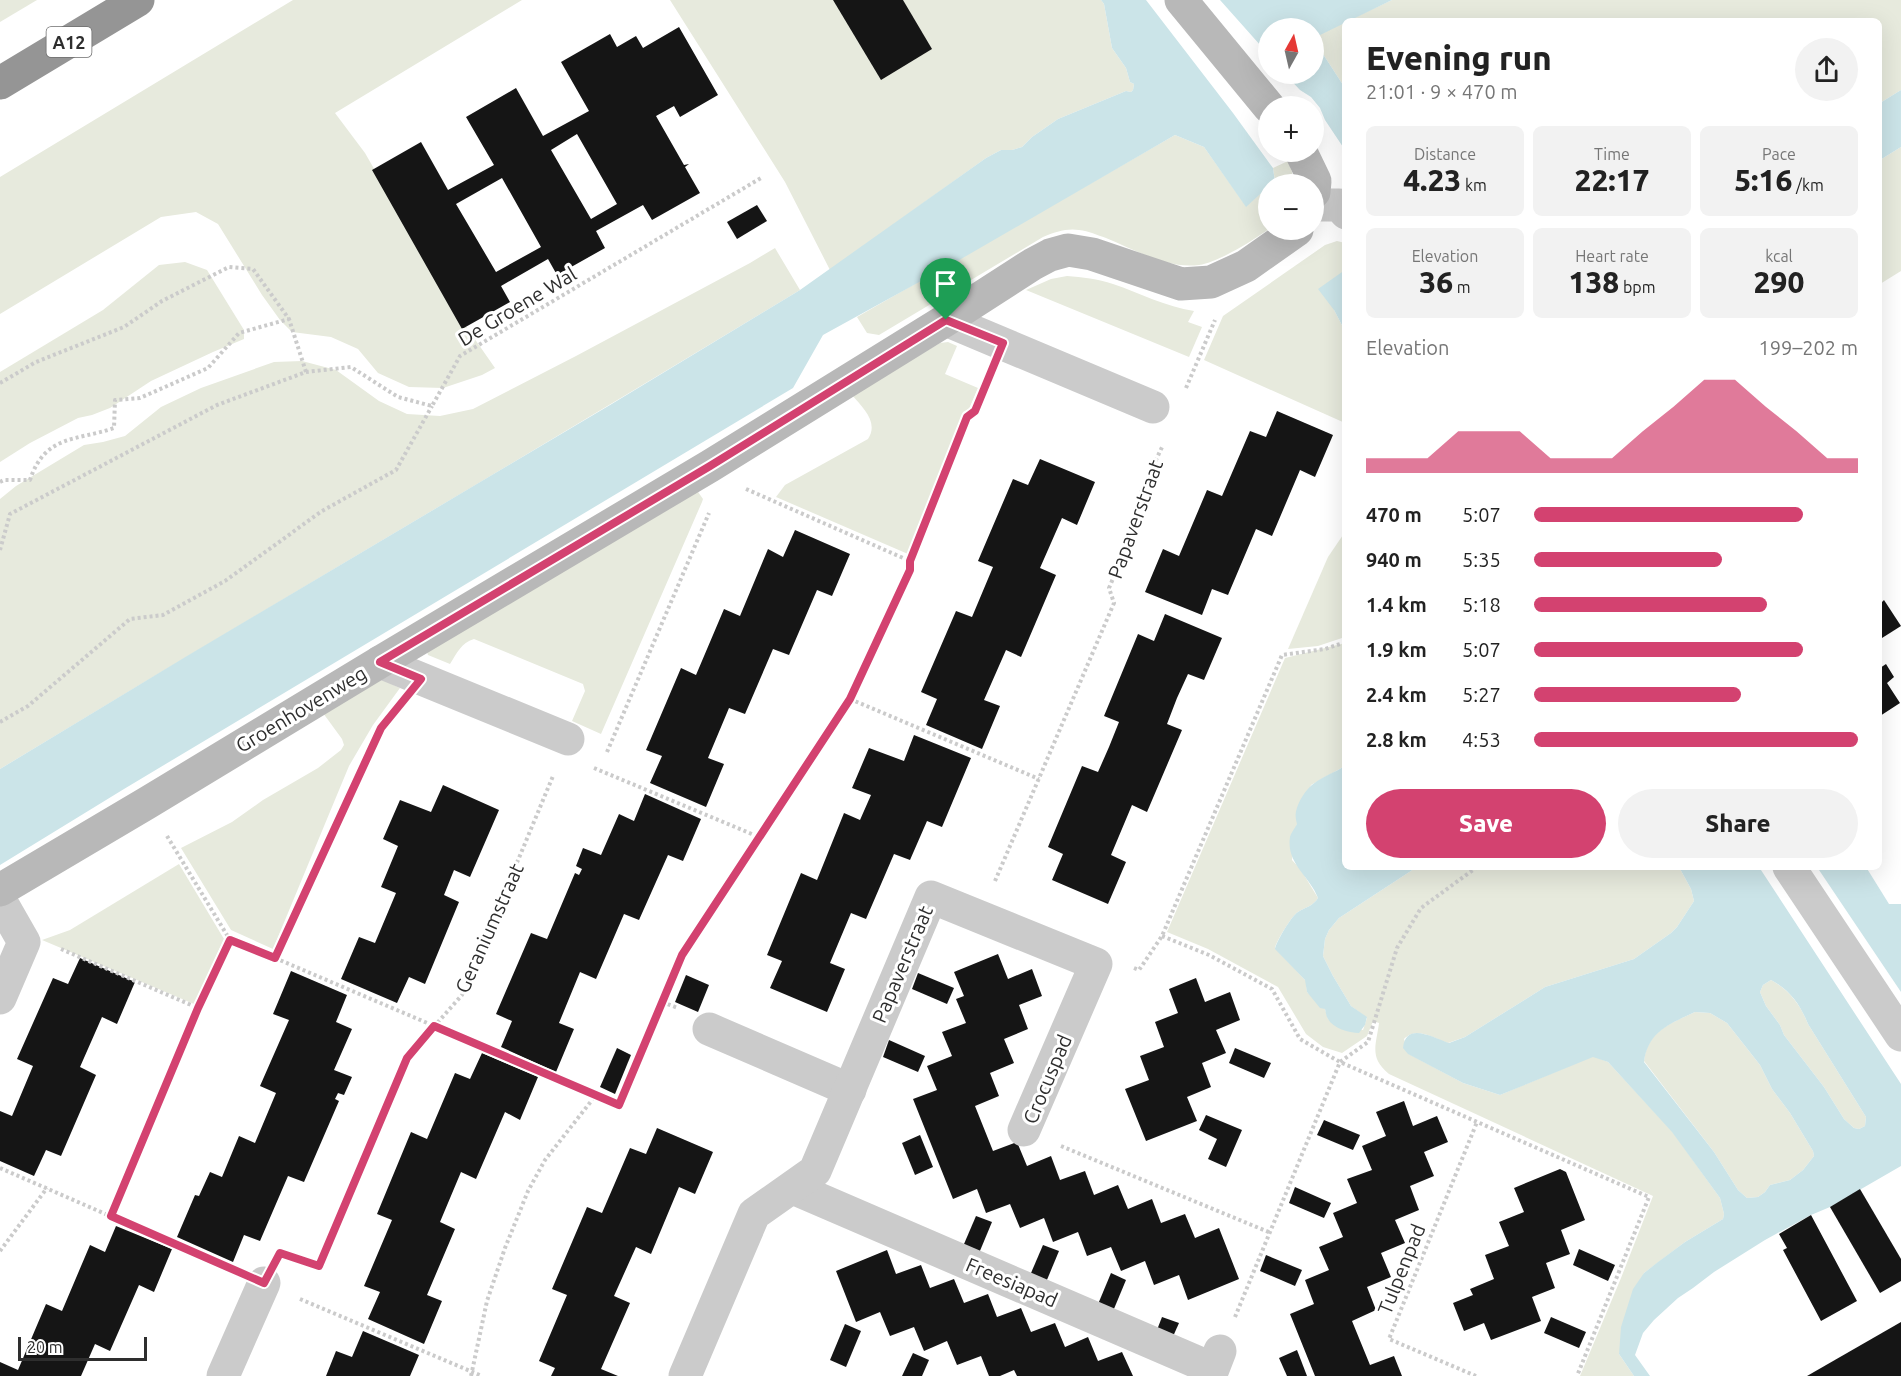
<!DOCTYPE html>
<html lang="en">
<head>
<meta charset="utf-8">
<style>
	:root { --surface:#fff; --page:#f2f2f2; --text:#222; --muted:#767676; --accent:#d34270 }
	body { margin:0; font-family:Ubuntu,sans-serif; background:var(--page); color:var(--text); height:100vh; display:flex; flex-direction:column; font-size:22px; white-space:nowrap }
	* { box-sizing:border-box; margin:0 }
	p { font-size:20px; color:var(--muted) }
	.icon { flex:none; width:33px; height:33px; fill:none; stroke:currentColor; stroke-width:2; stroke-linecap:round; stroke-linejoin:round }
	.map { position:relative; flex:1; overflow:hidden }
	.side { position:absolute; left:1342px; top:18px; width:540px; height:852px; display:flex; flex-direction:column; background:var(--surface); border-radius:9px; box-shadow:0 6px 24px #0002 }
	.side>* { flex:none }
	.needle { width:39px; rotate:8deg }
	.controls { position:absolute; left:1258px; top:18px; display:grid; gap:12px }
	.controls a { display:grid; place-items:center; width:66px; height:66px; border-radius:50%; background:var(--surface); box-shadow:0 6px 24px #0002; font-size:30px }
	.scale { position:absolute; left:18px; bottom:15px; width:129px; box-sizing:border-box; padding-left:6px; border:3px solid #2e2e2e; border-top:0; font-size:16px; line-height:21px; white-space:nowrap; color:#2e2e2e; -webkit-text-stroke:4px #fff; paint-order:stroke }
	.pin { position:absolute; display:grid; place-items:center; width:51px; height:51px; color:#fff; margin:-62px -26px; border-radius:50% 50% 50% 0; rotate:-45deg; box-shadow:0 0 6px #0007 }
	.pin .icon { rotate:45deg }
	.round { display:grid; place-items:center; flex:none; width:63px; height:63px; border-radius:32px; background:var(--page) }
	.summary { display:flex; align-items:center; justify-content:space-between; height:102px; padding:0 24px }
	h1 { font-size:33px; font-weight:800; line-height:45px }
	.stats { display:grid; grid-template-columns:repeat(3,1fr); gap:9px; height:102px; padding:6px 24px }
	.stats div { display:grid; align-content:center; border-radius:9px; background:var(--page); text-align:center }
	.stats b { font-size:30px; font-weight:800 }
	.stats small { font-size:16px; font-weight:400 }
	.stats p { font-size:16px }
	.chart { height:168px; padding:12px 24px }
	.chart p { display:flex; justify-content:space-between }
	.chart svg { width:100%; height:108px; margin-top:6px; fill:var(--accent); opacity:.7 }
	.cta { display:flex; gap:12px; margin-top:auto; padding:12px 24px }
	.cta a { flex:1; height:69px; border-radius:36px; background:var(--accent); color:#fff; font-size:24px; font-weight:800; line-height:69px; text-align:center }
	.cta a+a { background:var(--page); color:var(--text) }
	ul { padding:0 24px; list-style:none; font-size:20px }
	li { display:grid; grid-template-columns:96px 72px 1fr; align-items:center; height:45px }
	li i { height:15px; border-radius:8px; background:var(--accent) }
	.map>svg:first-child { display:block }
</style>
</head>
<body>
<div class="map">
<svg width="1901" height="1376" viewBox="0 0 1901 1376">
	<rect width="100%" height="100%" fill="#fff"/>
	<g fill="#e7eadd">
		<path d="M0,0h37l-37,22z"/>
		<path d="M293,0h229l-187,113 30,40 93,162 37,53 -13,7 -39,13 -34,-1 -31,-14 -20,-24 -27,-12 -39,-5 -12,-12 -18,-25 -44,-71 -22,-12 -35,5 -161,97v-137z"/>
		<path d="M670,0h431l3,4 8,44 14,20 4,14 4,2 -1,6 -2,2 -5,-1 -68,28 -26,18 -10,10 -10,3h-11l-15,8 -156,112 -45,-88z"/>
		<path d="M1392,0h509v90l-21,13v-82h-533z"/>
		<path d="M1345,22v66l-24,-37 -5,-15z"/>
		<path d="M1175,135l29,12 42,59 23,-20v43c-17,12 -50,33 -70,36 -32,4 -64,-15 -93,-27 -9,-3 -17,-7 -27,-8 -12,-2 -24,2 -36,7l-164,98 -12,-2 -10,-16z"/>
		<path d="M1901,147v124l-21,13v-124z"/>
		<path d="M1288,161l4,11 1,12h-22l4,-3 -2,-13z"/>
		<path d="M1337,241l8,2v28l-11,39 11,21v92l-141,-63 19,-44 102,-71z"/>
		<path d="M775,248l25,42c-265,161 -534,318 -800,479v-270l16,-13 68,-41 19,-3 22,-6 36,-29 40,-19 73,-26 28,-1 34,9 43,31 28,13 33,2 33,-7 103,-53 174,-93z"/>
		<path d="M185,262l22,8 37,60v9l-31,13 -62,29 -41,27 -18,7 -14,3 -48,25 -30,19v-90l103,-62 56,-45z"/>
		<path d="M1067,276c15,1 31,3 46,8 27,9 53,23 81,27l-6,11 14,5 -13,30 -163,-67 25,-11z"/>
		<path d="M948,342l9,4 -12,28 33,14 -9,21 -6,3 -55,142 -132,-57 9,-12 83,-46c11,-17 -5,-31 -16,-44l88,-52z"/>
		<path d="M696,489l7,10 -1,3 -101,232 -29,-13 13,-30 -2,-7 -109,-45c-13,4 -17,14 -24,25l-22,-9 -1,-3z"/>
		<path d="M1345,532v105l-27,9 -30,3 40,-92z"/>
		<path d="M1345,643v123l-34,19 -15,42 -4,33 9,10 17,28c-5,8 -12,9 -20,14 -6,3 -22,30 -23,36l31,33 1,11 18,17 3,10 35,11 4,-12 -16,-12 -18,-30 -10,-20 2,-17 4,-9 10,-12 78,-51h262l12,22 3,12 -17,26 -6,6 -37,26 -89,28 -80,50 -17,6c-14,-5 -32,-17 -44,-4l5,15 54,29 37,12 93,-39 15,6 64,69 48,67 4,16 -1,5 -38,23 -41,31 -25,81 15,22h-54l41,-98 32,-82 -264,-122c-20,-17 -13,-28 -10,-51l-6,-2 -6,15 -25,17 -19,-6 -17,-13 -28,-47 -70,-38 -41,-17 118,-274z"/>
		<path d="M383,680l17,8 -27,37 -24,41 -76,183 -42,-19 -50,-82 51,-26 31,-22 55,-32 23,-18 3,-5 -2,-6 -19,-26 54,-32z"/>
		<path d="M179,864l45,75 -30,65 -152,-64 28,-10z"/>
		<path d="M1771,980c18,10 29,24 37,44l58,93 -1,9 -6,3 -5,-1 -10,-9 -20,-32 -40,-52 -4,-10 -14,-19 -6,-14 3,-7z"/>
		<path d="M1695,1012l15,1 17,10 33,42 12,24 18,24 23,38 1,5 -11,14 -13,10 -20,5 -5,7 -7,5 -11,1 -9,-8 -24,-38 -70,-91c4,-31 26,-37 51,-49z"/>
	</g>
	<g fill="#cbe4e8" fill-rule="evenodd">
		<path d="M1101,0h45l87,113 40,55 2,14 -6,2v2l-23,21 -42,-60 -29,-12 -214,124 -138,76 -30,53 -669,401 -124,76v-96l187,-113 423,-251 190,-115 186,-132 15,-8h11l10,-3 10,-10 26,-18 68,-28 5,1 2,-2 1,-6 -4,-2 -4,-14 -14,-20 -8,-44z"/>
		<path d="M1220,0h172l-76,37 5,14 24,37v62l-20,-30 -5,-12 -9,-11 -11,-7 -15,-16h29v-46h-45v27z"/>
		<path d="M1901,90v57l-21,13v-57z"/>
		<path d="M1345,270v61l-11,-21 -16,-21z"/>
		<path d="M1345,766l1,82 -3,15 3,4 11,2 4,-2h56l-78,51 -10,12 -4,9 -2,17 10,20 18,30 16,11 -2,8 -6,8c-10,0 -26,-5 -31,-14 -2,-3 -2,-6 -3,-10l-5,-1 -13,-16 -2,-12 -30,-31c1,-7 17,-34 23,-37 8,-5 15,-6 20,-14 -8,-22 -32,-34 -28,-61 1,-4 5,-9 7,-13 -2,-8 -2,-11 1,-19 11,-25 25,-26 47,-39z"/>
		<path d="M1679,867h80l142,217v82l-71,41 -19,8 -46,25 -51,32 -21,16 -15,10 -24,22 -11,13 -8,22 15,21h-16l-15,-22 2,-27 12,-38 11,-16 14,-11 27,-20 38,-23 1,-5 -4,-16 -48,-66 -64,-70 -15,-5 -93,38 -37,-12 -55,-29 -5,-6c3,-27 30,-10 46,-5l16,-6 80,-50 89,-28 37,-26 6,-6 17,-26 -3,-12zM1771,980c19,10 29,24 37,44l58,93 -1,9 -6,3 -5,-1 -10,-9 -20,-32 -40,-52 -4,-10 -14,-19 -6,-14 3,-7zM1695,1012l15,1 17,10 33,42 12,24 18,24 23,38 1,5 -11,14 -13,10 -20,5 -5,7 -7,5 -11,1 -9,-8 -24,-38 -70,-90c4,-31 26,-38 51,-50z"/>
		<path d="M1817,867h49l23,37h12v88z"/>
	</g>
	<g fill="#151515" fill-rule="evenodd">
		<path d="M833,0h70l29,49 -51,31z"/>
		<path d="M679,27l39,68 -38,22 -6,-11 -18,10 28,49 5,-1 -4,3 15,26 -48,27 -9,-15 -47,26 9,17 -48,27 -9,-16 -47,27 9,16 -48,27 -90,-159 49,-28 27,48 46,-25 -28,-48 50,-29 27,48 46,-25 -28,-49 49,-28 7,13 19,-11 7,12zM577,134l40,70 -26,15 -40,-69zM502,178l39,69 -45,25 -40,-68z"/>
		<path d="M757,205l10,16 -30,18 -10,-17z"/>
		<path d="M1277,411l56,24 -18,42 -15,-7 -28,66 -16,-7 -28,66 -16,-6 -10,26 -57,-23 18,-43 16,7 28,-66 15,6 28,-65 16,6z"/>
		<path d="M1040,459l55,23 -18,43 -15,-7 -22,50 16,7 -35,82 -15,-7 -22,50 16,6 -18,43 -56,-24 11,-26 -16,-7 35,-81 16,6 21,-50 -15,-6 35,-82 15,6z"/>
		<path d="M795,530l55,24 -18,42 -15,-6 -28,65 -16,-6 -28,65 -16,-6 -21,50 16,6 -18,43 -56,-24 12,-27 -16,-6 35,-82 15,7 28,-66 16,7 28,-67 15,8z"/>
		<path d="M1884,600l17,26 -19,12 -2,-4v-30z"/>
		<path d="M1165,614l57,24 -18,42 -16,-6 -11,24 -10,26 15,6 -35,82 -15,-7 -21,50 15,7 -18,42 -56,-24 11,-26 -15,-7 34,-81 16,6 11,-25 10,-25 -15,-6 34,-82 16,7z"/>
		<path d="M1886,664l8,13 -7,6 13,20 -20,13v-48z"/>
		<path d="M914,735l57,23 -29,69 -15,-6 -17,39 -16,-6 -28,65 -15,-6 -21,50 15,6 -18,43 -57,-24 12,-27 -15,-6 34,-82 16,7 27,-67 16,7 11,-25 -19,-7 17,-40 35,13z"/>
		<path d="M443,785l56,25 -29,67 -16,-7 -10,25 15,7 -34,82 -16,-7 -12,26 -56,-24 18,-42 16,6 21,-50 -15,-6 17,-41 -15,-7 17,-39 31,12z"/>
		<path d="M645,794l56,25 -18,42 -15,-6 -29,65 -15,-6 -28,65 -16,-7 -21,51 15,6 -18,43 -55,-25 11,-26 -16,-7 35,-81 16,6 28,-66 4,2 3,-6 -6,-3 7,-18 18,7 18,-41 15,7z"/>
		<path d="M998,954l10,25 24,-10 10,27 -23,9 9,24 -24,10 10,24 -24,10 9,23 -24,10 18,45 24,-9 10,24 24,-10 9,24 25,-9 9,24 24,-10 10,24 24,-10 9,24 24,-9 10,24 24,-10 20,51 -51,21 -9,-25 -25,10 -9,-24 -24,10 -10,-24 -24,9 -9,-24 -25,10 -9,-24 -24,10 -10,-24 -24,9 -9,-24 -24,10 -40,-100 24,-9 -10,-24 25,-10 -10,-24 24,-9 -10,-24 8,-3 -10,-24z"/>
		<path d="M80,958l55,24 -18,42 -15,-7 -22,50 16,8 -35,81 -15,-6 -12,26 -34,-15v-50l12,5 21,-50 -16,-7 36,-81 15,6z"/>
		<path d="M291,971l56,24 -11,27 16,7 -18,41 18,7 -8,18 -6,-2 -3,6 4,2 -35,81 -16,-6 -28,65 -16,-6 -11,27 -56,-25 18,-42 4,1 11,-24 12,5 17,-41 16,7 21,-50 -16,-7 29,-66 -16,-6z"/>
		<path d="M918,973l36,15 -7,16 -35,-15z"/>
		<path d="M686,975l23,10 -11,27 -23,-10z"/>
		<path d="M1196,978l9,24 25,-10 10,28 -24,10 10,23 -24,10 9,24 -24,10 10,24 -51,20 -21,-52 24,-9 -9,-24 24,-9 -9,-25 23,-9 -9,-24z"/>
		<path d="M889,1040l36,16 -7,16 -35,-15z"/>
		<path d="M617,1048l14,7 -16,39 -15,-7z"/>
		<path d="M1235,1048l36,15 -7,15 -35,-15z"/>
		<path d="M482,1053l56,24 -18,43 -15,-8 -29,67 -15,-7 -21,50 15,7 -28,66 15,6 -18,43 -56,-25 12,-27 -16,-6 28,-66 -15,-6 34,-82 16,7 28,-66 15,6z"/>
		<path d="M1404,1101l9,25 24,-10 11,26 -24,10 10,24 -24,10 9,24 -24,10 10,23 -24,10 10,24 -24,10 9,23 -24,11 18,44 24,-9 8,20h-87l-25,-62 24,-10 -9,-24 24,-10 -10,-23 24,-10 -10,-24 24,-10 -10,-24 25,-9 -10,-24 24,-10 -10,-24z"/>
		<path d="M1206,1115l36,15 -16,37 -18,-8 9,-20 -18,-9z"/>
		<path d="M1324,1120l36,15 -7,15 -36,-15z"/>
		<path d="M657,1128l56,24 -18,42 -16,-7 -28,67 -15,-7 -22,49 16,7 -29,66 17,7h-67l4,-8 -16,-7 28,-66 -15,-6 35,-82 15,6 28,-65 16,6z"/>
		<path d="M920,1135l13,32 -18,8 -13,-32z"/>
		<path d="M1560,1169l6,3 19,48 -24,10 9,24 -24,9 9,25 -23,9 9,24 -50,19 -7,-17 -20,8 -11,-28 20,-8 -3,-6 24,-10 -9,-24 24,-9 -10,-24 25,-10 -10,-24z"/>
		<path d="M1295,1187l36,16 -7,15 -35,-15z"/>
		<path d="M1860,1189l41,70v22l-21,12 -50,-86z"/>
		<path d="M1811,1215l46,86 -36,20 -38,-71 4,-2 -8,-14z"/>
		<path d="M976,1216l16,6 -15,36 -16,-7z"/>
		<path d="M116,1226l56,23 -18,43 -15,-7 -29,66 -15,-7 -14,32h-81v-14l18,8 28,-66 16,7 28,-66 15,7z"/>
		<path d="M1043,1245l16,6 -15,36 -16,-7z"/>
		<path d="M1579,1249l36,16 -7,16 -35,-16z"/>
		<path d="M887,1250l9,24 25,-9 9,23 24,-9 10,24 24,-9 9,23 24,-9 10,24 24,-9 10,24 23,-10 10,24 24,-9 11,24h-116l-3,-6 -14,6h-11l-8,-20 -24,9 -10,-24 -23,10 -10,-24 -24,9 -10,-24 -24,10 -20,-51z"/>
		<path d="M1266,1255l36,15 -7,16 -35,-15z"/>
		<path d="M1111,1273l15,7 -15,36 -15,-7z"/>
		<path d="M1162,1317l17,6 -8,18 -16,-6z"/>
		<path d="M1551,1317l35,15 -7,16 -35,-15z"/>
		<path d="M1901,1322v54h-94z"/>
		<path d="M845,1324l16,7 -15,36 -16,-7z"/>
		<path d="M363,1331l56,24 -9,21h-84l10,-25 16,6z"/>
		<path d="M1297,1350l10,26h-20l-8,-18z"/>
		<path d="M913,1353l16,7 -7,16h-20z"/>
	</g>
	<g fill="none" stroke-linecap="round" stroke-linejoin="round">
		<g stroke="#cbcbcb" stroke-width="4" stroke-dasharray="3 3" stroke-linecap="butt">
			<path d="M0,383l36,-21 88,-35 38,-26 67,-34 24,2 36,50 17,53"/>
			<path d="M1186,388l29,-68"/>
			<path d="M0,482l4,-2h26c15,-46 47,-39 84,-52l1,-28 25,-2 68,-30 31,-35 50,-14"/>
			<path d="M746,489l164,72"/>
			<path d="M0,550l10,-36 207,-109 89,-33 45,-5 47,30 34,9 28,-50 301,-178"/>
			<path d="M850,699l189,80"/>
			<path d="M0,722l28,-16 102,-87 33,-4 62,-34 97,-70 74,-41 36,-64"/>
			<path d="M607,752l102,-239"/>
			<path d="M594,768l165,69"/>
			<path d="M167,836l63,104"/>
			<path d="M995,881l119,-278 -5,-15 35,-83 -3,-13 22,-47"/>
			<path d="M1162,936l47,19 63,34 28,50 40,23 309,135 -72,179"/>
			<path d="M61,949l137,59 32,-68 45,18 106,-230 14,-17"/>
			<path d="M275,958l321,137"/>
			<path d="M1134,968l5,2 23,-34 120,-281 43,-6 21,-7"/>
			<path d="M662,1002l16,6"/>
			<path d="M1061,1146l210,87"/>
			<path d="M0,1168l227,99"/>
			<path d="M110,1216l88,-208"/>
			<path d="M0,1251l47,-63"/>
			<path d="M293,1258l26,8 88,-209 55,-62 91,-219"/>
			<path d="M300,1299l182,77"/>
			<path d="M1235,1317l105,-255 28,-20 29,-94 24,-40 56,-41"/>
			<path d="M471,1376l16,-75 18,-53 23,-57 17,-31 51,-65 23,10 63,-150 168,-256 60,-129v-9l57,-144 8,-6 13,-31"/>
			<path d="M1476,1376l-87,-37 88,-217"/>
		</g>
		<g stroke="#cbcbcb" stroke-width="33">
			<path d="M1314,205h25l7,8"/>
			<path d="M946,320l207,87"/>
			<path d="M380,662l188,77"/>
			<path d="M1789,867l112,168"/>
			<path d="M0,900l24,42 -24,56"/>
			<path d="M709,1029l141,61"/>
			<path d="M793,1188l420,181 7,-18"/>
			<path d="M223,1376l41,-93"/>
			<path d="M685,1376l69,-162 61,-43 116,-274 165,67 -72,166"/>
		</g>
		<g stroke="#b8b8b8" stroke-width="33">
			<path d="M1181,0l88,107"/>
			<path d="M1301,152l14,29 -1,11"/>
			<path d="M0,890l147,-87 233,-141 330,-196 236,-146 87,-56 17,-9 18,-5 24,4 89,30 30,-2 35,-16 51,-36"/>
		</g>
		<path stroke="#959595" stroke-width="33" d="M0,83l138,-83"/>
	</g>
	<g fill="none" stroke-linecap="round" stroke-linejoin="round">
		<g stroke="#fff" stroke-width="12">
			<path id="route" d="M946,320l57,23 -28,68 -8,6 -57,144v9l-60,129 -168,256 -63,150 -185,-79 -27,32 -88,208 -39,-13 -16,30 -153,-67 87,-208 32,-68 45,18 106,-230 40,-49 -41,-17 330,-196z"/>
		</g>
		<use href="#route" stroke="#d34270" stroke-width="8"/>
	</g>
	<g text-anchor="middle" dominant-baseline="central" stroke-width="6" stroke-linejoin="round" paint-order="stroke">
		<rect fill="#fff" stroke="#6d6d6d" stroke-width="1.5" x="46.5" y="27" width="45" height="30" rx="4.5"/>
		<g font-size="18" font-weight="bold" fill="#2e2e2e">
			<text x="69" y="42">A12</text>
		</g>
		<g font-size="20" fill="#2e2e2e" stroke="#fff">
			<text transform="translate(517 306) rotate(-31)">De Groene Wal</text>
			<text transform="translate(1135 519) rotate(-70)">Papaverstraat</text>
			<text transform="translate(301 709) rotate(-31)">Groenhovenweg</text>
			<text transform="translate(489 928) rotate(-66)">Geraniumstraat</text>
			<text transform="translate(902 964) rotate(-67)">Papaverstraat</text>
			<text transform="translate(1047 1079) rotate(-67)">Crocuspad</text>
			<text transform="translate(1401 1269) rotate(-68)">Tulpenpad</text>
			<text transform="translate(1012 1282) rotate(23)">Freesiapad</text>
		</g>
	</g>
</svg>
<div class="controls">
<a><svg class="needle" viewBox="-14 -14 28 28"><path d="M0-13l5 13h-10z" fill="#e53935"/><path d="M0 13l5-13h-10z" fill="#767676"/></svg></a>
<a>+</a>
<a>−</a>
</div>
<div class="scale">20 m</div>
<div class="pin" style="left:946px;top:320px;background:#1e9e55"><svg class="icon" aria-label="arrive" viewBox="0 0 24 24"><path d="M6 21V4h12l-3 4 3 4H6"/></svg></div>
<section class="side">
<div class="summary"><div><h1>Evening run</h1><p>21:01 · 9 × 470 m</p></div><a class="round"><svg class="icon" aria-label="share" viewBox="0 0 24 24"><path d="M12 15V3M7 8l5-5 5 5M5 13v7h14v-7"/></svg></a></div>
<div class="stats">
<div><p>Distance</p><b>4.23<small> km</small></b></div>
<div><p>Time</p><b>22:17</b></div>
<div><p>Pace</p><b>5:16<small> /km</small></b></div>
</div>
<div class="stats">
<div><p>Elevation</p><b>36<small> m</small></b></div>
<div><p>Heart rate</p><b>138<small> bpm</small></b></div>
<div><p>kcal</p><b>290</b></div>
</div>
<div class="chart"><p><span>Elevation</span>199–202 m</p>
<svg viewBox="0 0 160 44" preserveAspectRatio="none"><path d="M0 44V38L10 38L20 38L30 27L40 27L50 27L60 38L70 38L80 38L90 27L100 17L110 6L120 6L130 17L140 27L150 38L160 38V44z"/></svg>
</div>
<ul>
<li><b>470 m</b>5:07<i style="width:83%"></i></li>
<li><b>940 m</b>5:35<i style="width:58%"></i></li>
<li><b>1.4 km</b>5:18<i style="width:72%"></i></li>
<li><b>1.9 km</b>5:07<i style="width:83%"></i></li>
<li><b>2.4 km</b>5:27<i style="width:64%"></i></li>
<li><b>2.8 km</b>4:53<i style="width:100%"></i></li>
</ul>
<div class="cta"><a>Save</a><a>Share</a></div>
</section>
</div>
</body>
</html>
